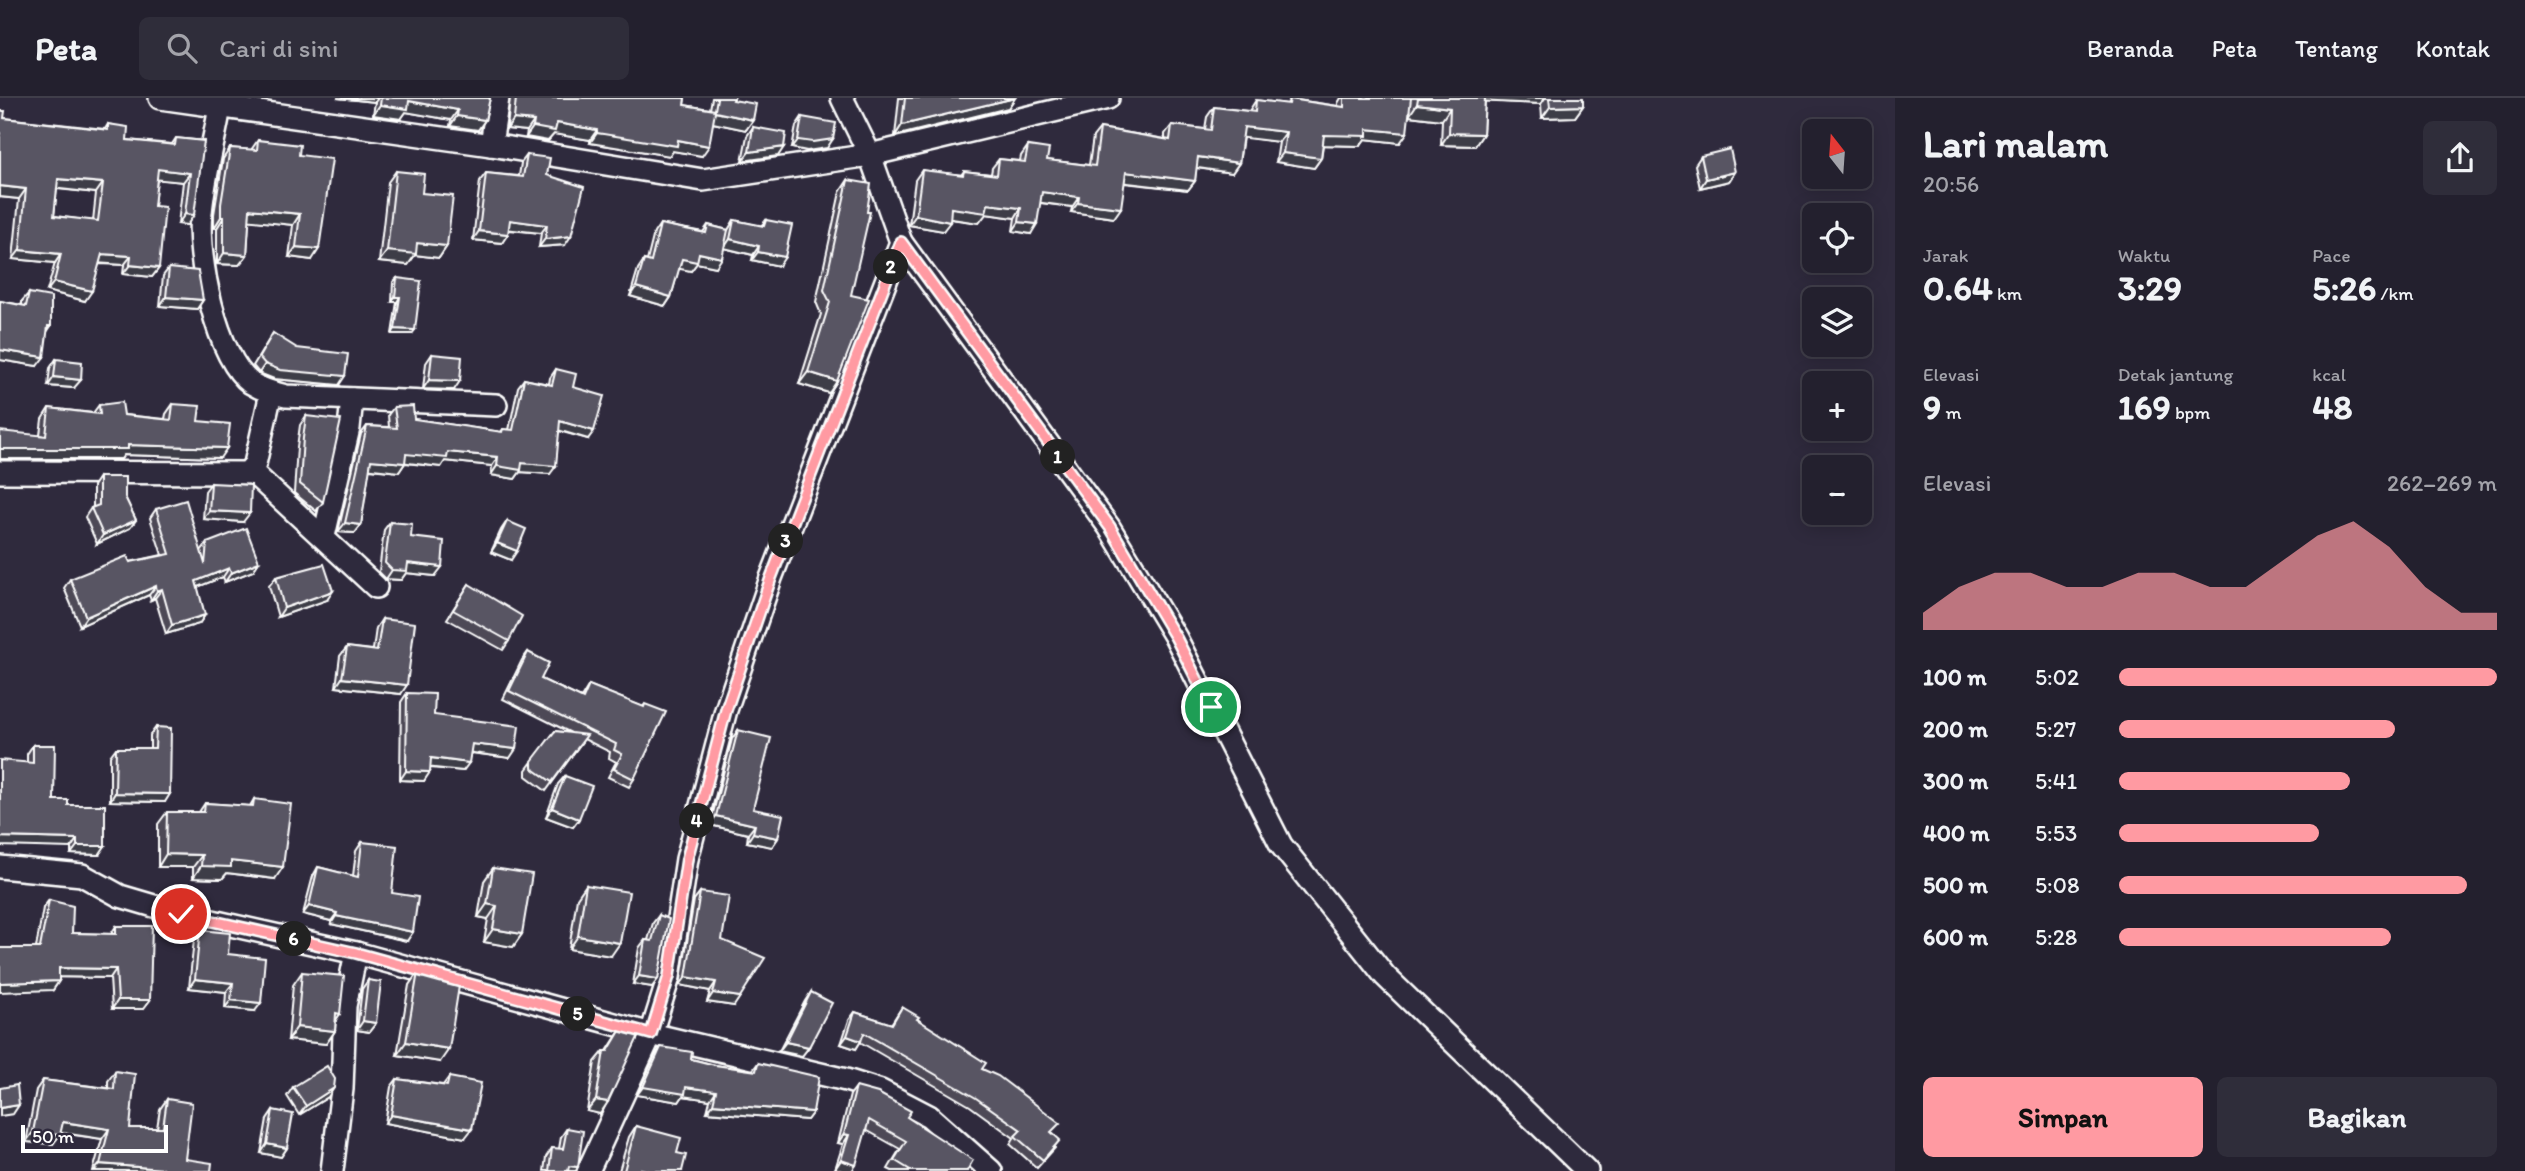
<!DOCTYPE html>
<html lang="id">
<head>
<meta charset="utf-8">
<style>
	:root { --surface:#23202e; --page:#2f2d3a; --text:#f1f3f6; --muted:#a3a3aa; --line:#403e4a; --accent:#ff9aa2 }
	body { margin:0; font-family:Itim,sans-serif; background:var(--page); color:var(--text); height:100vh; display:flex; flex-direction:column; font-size:26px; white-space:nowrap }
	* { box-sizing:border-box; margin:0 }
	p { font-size:23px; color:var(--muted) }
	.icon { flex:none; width:38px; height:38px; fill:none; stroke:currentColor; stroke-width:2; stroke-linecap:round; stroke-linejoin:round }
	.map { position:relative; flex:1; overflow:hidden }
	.panel { display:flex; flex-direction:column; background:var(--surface); width:630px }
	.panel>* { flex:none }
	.needle { width:46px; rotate:343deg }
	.buttons { position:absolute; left:1802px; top:21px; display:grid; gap:14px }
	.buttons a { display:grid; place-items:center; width:70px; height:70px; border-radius:10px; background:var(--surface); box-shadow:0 4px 18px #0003,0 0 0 2px var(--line); font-size:35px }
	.scale { position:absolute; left:21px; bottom:18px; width:147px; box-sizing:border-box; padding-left:7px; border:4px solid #fff; border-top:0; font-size:19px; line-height:24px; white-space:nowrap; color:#fff; -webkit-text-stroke:5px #2f2a3d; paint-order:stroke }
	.pin { position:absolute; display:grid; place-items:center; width:60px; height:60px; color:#fff; margin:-30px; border:4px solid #fff; border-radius:50%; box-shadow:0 2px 7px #0007 }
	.km { position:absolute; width:35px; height:35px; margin:-18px; border-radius:50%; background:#222; color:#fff; font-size:19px; line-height:35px; text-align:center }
	.round { display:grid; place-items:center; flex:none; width:74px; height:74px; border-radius:10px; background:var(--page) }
	.overview { display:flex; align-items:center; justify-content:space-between; height:119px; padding:0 28px }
	h1 { font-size:38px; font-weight:800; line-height:52px }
	.metrics { display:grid; grid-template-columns:repeat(3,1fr); gap:10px; height:119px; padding:7px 28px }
	.metrics div { display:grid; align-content:center }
	.metrics b { font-size:35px; font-weight:800 }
	.metrics small { font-size:19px; font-weight:400 }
	.metrics p { font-size:19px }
	.chart { height:196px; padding:14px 28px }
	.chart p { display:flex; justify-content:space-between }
	.chart svg { width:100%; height:126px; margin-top:7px; fill:var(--accent); opacity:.7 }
	.cta { display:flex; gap:14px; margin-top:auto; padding:14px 28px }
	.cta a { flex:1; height:80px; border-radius:10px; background:var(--accent); color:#111; font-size:28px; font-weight:800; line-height:80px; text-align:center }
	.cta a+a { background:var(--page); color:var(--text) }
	ul { padding:0 28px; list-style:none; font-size:23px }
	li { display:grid; grid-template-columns:112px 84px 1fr; align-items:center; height:52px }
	li i { height:18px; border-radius:9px; background:var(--accent) }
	header { display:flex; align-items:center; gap:42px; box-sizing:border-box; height:98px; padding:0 35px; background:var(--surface); border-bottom:2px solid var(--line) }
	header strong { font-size:33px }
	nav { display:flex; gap:38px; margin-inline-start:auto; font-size:24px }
	.search { width:490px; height:63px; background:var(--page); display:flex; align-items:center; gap:18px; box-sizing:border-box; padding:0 24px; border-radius:10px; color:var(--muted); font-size:26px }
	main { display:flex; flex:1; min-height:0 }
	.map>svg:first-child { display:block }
</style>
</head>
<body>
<header>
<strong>Peta</strong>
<div class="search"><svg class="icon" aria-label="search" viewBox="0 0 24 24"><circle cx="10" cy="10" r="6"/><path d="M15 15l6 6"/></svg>Cari di sini</div>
<nav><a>Beranda</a><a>Peta</a><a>Tentang</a><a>Kontak</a></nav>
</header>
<main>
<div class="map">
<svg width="1895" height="1073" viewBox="0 0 1895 1073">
	<rect width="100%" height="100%" fill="#2f2a3d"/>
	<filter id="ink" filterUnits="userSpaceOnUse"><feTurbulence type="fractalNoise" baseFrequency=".0143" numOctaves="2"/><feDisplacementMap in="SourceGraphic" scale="14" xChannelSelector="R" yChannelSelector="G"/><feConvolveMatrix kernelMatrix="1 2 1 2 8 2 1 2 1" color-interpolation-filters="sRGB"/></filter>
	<g filter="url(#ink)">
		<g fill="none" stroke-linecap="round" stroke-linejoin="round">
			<g stroke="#fff" stroke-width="26">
				<g id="street">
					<path d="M160,0l331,47 212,35 167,-25 238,-57"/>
					<path d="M220,9c-6,35 -16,70 -19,106 -5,42 15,144 50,170 11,7 23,10 35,13l210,9"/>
					<path d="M491,47l7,-47"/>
					<path d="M901,144l208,285 67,111 105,207 104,131 202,195"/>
					<path d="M251,373l125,116"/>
					<path d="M0,374l247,1 8,-9 16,-71"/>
					<path d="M324,438l25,-108 3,-29"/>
					<path d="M0,769l82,8 38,21 61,18 175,39 295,81 195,46 35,11 48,25 62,55"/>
					<path d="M332,1073l10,-82 3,-83 11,-53"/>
					<path d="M588,1073l63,-137 18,-57 18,-118 39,-149 45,-132 130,-336 -31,-87 -28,-57"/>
				</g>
			</g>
			<use href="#street" stroke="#2f2a3d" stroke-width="21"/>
		</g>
		<g fill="#4d4956" stroke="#fff" stroke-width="2" fill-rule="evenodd">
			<path d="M337,0h153l-5,22 -7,10 -28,-4 1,-6 -45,-8 -5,7 -28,-4 2,-13z"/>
			<path d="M510,0h175l-1,7 26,4 2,-11h22l-1,2 20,20 -7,10 -33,-7 -11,33 -29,-5 -3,5 -80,-13v-3l-36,-6 -6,7 -22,-4 1,-6 -20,-2z"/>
			<path d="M899,0h116l-7,10 -113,28z"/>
			<path d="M1341,0h242v8l-8,11 -33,1 -1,-14 -56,-3 -2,33 -8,12 -34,-1 1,-25 -33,-4 -9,27 -35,-4 -5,7 -37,-1 -2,13 -7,10 -38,-6 3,-20 -36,-5 -4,26 -7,10 -36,-5 -1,13 -7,9 -64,-7 -10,35 -43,-6 1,-5 -32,-4 -9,31 -18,-3 2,-13 -29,-4 -7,9 -29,-4 -7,12 -34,-6 6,-45 7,-10 39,5 3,-4 27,3 1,-6 7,-9 21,2 1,-5 7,-10 19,14 42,5 4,-28 7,-9 65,11v-5l7,-9 33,4 2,-12 7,-10 35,4 7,-11 31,4 3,-5 48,7v-3z"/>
			<path d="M0,13l4,7 101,11 3,-5 19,16 45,4 4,-6 28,3 -17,84 -9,-1 5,-42 -26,-3 -3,27 5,62 -7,9 -29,-3 1,-9 -25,-1 -14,37 -38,-10 8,-28 -42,-4 6,-60 -19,-2zM57,91l39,4 -3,28 -39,-5z"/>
			<path d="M802,19l25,31 -20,3 -15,-3 4,-22z"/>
			<path d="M753,29l25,29 -36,5 5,-25z"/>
			<path d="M258,42l41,15 13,105 -23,-3 4,-32 -44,-5 -2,35 -8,10 -22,-1v-36h-3v-14l9,-55 7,-11 21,2z"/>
			<path d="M527,57l20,20 18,70 -26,2 2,-14 -32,-3 -7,13 -29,-3 7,-59 6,-8 33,3 2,-13z"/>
			<path d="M1701,58l34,16 -6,9 -29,7 -5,-23z"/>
			<path d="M396,73l26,22 25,53 -8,12 -24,-3 -7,10 -29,-3 9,-80z"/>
			<path d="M848,82l3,115 -14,86 -8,12 -30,-9 22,-70 -5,-12 24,-110z"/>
			<path d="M734,122l27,6 5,-6 13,46 -27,-6 1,-5 -29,-7 -8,19 -19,-4 -6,8 -12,-3 -8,29 -6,9 -35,-10 8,-27 6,-9 3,1 7,-28 6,-9 43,8 5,-7 20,5z"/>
			<path d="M169,170l34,32 -6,9 -37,-3 3,-30z"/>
			<path d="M397,180l15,56h-20l5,-32h-5l1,-20z"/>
			<path d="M29,195l22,33 -4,6 -10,34 -37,-6v-59l22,4v-4z"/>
			<path d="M273,235l66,52 -65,-6 -15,-6 -6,-7z"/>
			<path d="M432,256l22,36 -31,-1 3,-26z"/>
			<path d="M56,261l18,29 -26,-2 2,-18z"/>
			<path d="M556,271l17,18 15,52 -29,-8 -9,43 -30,-2 -5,7 -24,-4 1,-9 -47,-5 -4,6 -36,-4 -6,9 -30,-3 -8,56 -6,8 -17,-1 23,-98 6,-8 22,1 -1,-12 6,-8 20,12 87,13 2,-3 6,1 9,-43 6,-8 25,5 1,-6z"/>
			<path d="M173,306l25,17 22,37 -96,-3 -3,4 -81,-24 2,-16 7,-11 44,5 6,-8 25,10 41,4 1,-5z"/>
			<path d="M306,318l17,86 -7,9 -22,-18 3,-46 3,-22z"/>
			<path d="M99,379l26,20 11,23 -6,8 -33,16 -12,-27 6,-9 2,-1v-21z"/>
			<path d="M211,385l32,39 -40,-3 2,-28z"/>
			<path d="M156,411l45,42 6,-8 52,19 -6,9 -28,11 -2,-5 -26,10 8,28 -6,9 -33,10 -11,-36 -4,2 -2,-5 -69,31 -16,-38 6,-9 60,-17 32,-7 -12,-37z"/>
			<path d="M507,423l4,39 -20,-8 10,-22z"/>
			<path d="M390,424l21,15 24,39 -29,-3 -5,7 -15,-1 -7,-7 5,-42z"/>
			<path d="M276,479l51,23 -49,17 -9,-31z"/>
			<path d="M469,486l40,57 -6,9 -56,-31z"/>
			<path d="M382,521l19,75 -65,-7 4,-31 7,-9 26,3 3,-22z"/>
			<path d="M528,554l13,27 40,19 8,-13 54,22 2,-3 -11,75 -5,8 -21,-10 8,-15 -7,-4 1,-6 -26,-13 -38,52 -20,-15v-6l29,-39 16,2 -68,-34 19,-39z"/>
			<path d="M407,595l27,22 76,43 -39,-5 -8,18 -33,-3 -6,13 -24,-1 1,-78z"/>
			<path d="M156,629l9,75 -55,-1v-45l6,-8h34v-13z"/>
			<path d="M738,632l15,79 25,29 -6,9 -25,-5 1,-8 -38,-9 22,-86z"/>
			<path d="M33,647l21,55 14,5 31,50 -28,-1v-6l-44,-85v-9z"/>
			<path d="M565,678l14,43 -6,8 -27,-10 12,-33z"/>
			<path d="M254,701l21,80 -48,-6 -5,6 -29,-1v-11h-35v-43l9,-12h32l6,-9 45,3z"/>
			<path d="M362,744l30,51 15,48 -76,-17v-3l-28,-7 10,-38 5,-9 35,9 3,-25z"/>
			<path d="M493,770l29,66 -9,13 -29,-5 4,-23 -10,-2 6,-36z"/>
			<path d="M586,787l25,71 -42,-7 8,-51z"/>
			<path d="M700,794l34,114 -27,-4 3,-11 -30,-6 14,-85z"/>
			<path d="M49,802l23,33 39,1 5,-8 34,74 -7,9h-31l-2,-31 -51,-1v4l-6,9 -17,-42 7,-40z"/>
			<path d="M659,817l-1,64 -6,8 -19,-3 6,-36 6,-8h3l5,-17z"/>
			<path d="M200,832l28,24 27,57 -30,-3 1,-16 -37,-4 5,-49z"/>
			<path d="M302,874l38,42 -4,6 -1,11 -9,13 -38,-4 5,-55z"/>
			<path d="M418,874l22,90 -43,-7 12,-70z"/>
			<path d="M368,882l8,43 -7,9 -12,-2 5,-41z"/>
			<path d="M811,894l-2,55 -7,9 -23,-5 26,-50z"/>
			<path d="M902,909l80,62 70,64 3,15 -18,20 -27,-24 4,-6 -44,-32 -110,-64 -4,7 -15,-5 8,-24 6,-8 36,12z"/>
			<path d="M623,928l-23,88 -13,-3 8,-49 9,-11h3z"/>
			<path d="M661,949l30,12 24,6 37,6 6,-8 55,49 -6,8 -100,-8 3,-12 -27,-4 -4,6 -42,-7 18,-39z"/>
			<path d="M115,973l15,57h27l3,-19 7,-10 18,60 26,12h-118l9,-32 -42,-6 -7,11 -27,-2 10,-52 7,-10 65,8v-7z"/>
			<path d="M449,979l16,61 -80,-15 6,-36 6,-8 46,6z"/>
			<path d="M293,989l35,10 -29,18 -12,-19z"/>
			<path d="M856,989l51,30 60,54h-75l-4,-2 12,-20 -34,-19 -31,39 8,-25 -5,-1 12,-48z"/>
			<path d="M273,1012l14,38 -6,9 -20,-4 6,-34z"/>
			<path d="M636,1028l41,27 5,18h-63l10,-34z"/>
			<path d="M567,1030l9,43h-32l2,-14 6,-9 7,1 2,-12z"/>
		</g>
		<g fill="#3e3c46" stroke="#fff" stroke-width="2">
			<path d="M337,0h41l-3,4z"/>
			<path d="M1015,0l-7,10 -113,28 7,-11z"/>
			<path d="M1479,0h66l-4,6 -64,-3z"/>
			<path d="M409,3l49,9 -7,10 -45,-8 -5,7 -28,-4 7,-10z"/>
			<path d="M1417,6l33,4 -8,12 -33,-4z"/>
			<path d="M1583,8l-8,11 -33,1 8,-11z"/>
			<path d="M715,14l38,8 -7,10 -38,-8z"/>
			<path d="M457,18l28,4 -7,10 -28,-4z"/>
			<path d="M514,21l20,2 -7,10 -20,-2z"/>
			<path d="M557,25l40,7 -7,10 -36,-6 -6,7 -22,-4 7,-10z"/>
			<path d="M1244,29l42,5 -7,10 -42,-5z"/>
			<path d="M1367,31l40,4 -7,10 -35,-4 -5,7 -42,-1 6,-10z"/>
			<path d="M597,35l81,7 31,6 -7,10 -29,-5 -3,5 -80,-13z"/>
			<path d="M1449,35l34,1 -8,12 -34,-1z"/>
			<path d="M833,41l-6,9 -20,3 -15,-3 6,-8z"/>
			<path d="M784,49l-6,9 -36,5 7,-9z"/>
			<path d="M1283,55l38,5 -7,10 -38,-6z"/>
			<path d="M1198,59l41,6 -7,10 -41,-6z"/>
			<path d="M158,71l32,4 -7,9 -31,-3z"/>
			<path d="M1126,74l69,9 -7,9 -69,-8z"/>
			<path d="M1735,74l-6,9 -29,7 6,-9z"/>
			<path d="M58,81l45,4 -7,10 -45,-5z"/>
			<path d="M0,88l26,3 -7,10 -19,-2z"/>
			<path d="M1042,94l37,5 -7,10 -37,-5z"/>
			<path d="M1078,105l43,5 -7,10 -43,-6z"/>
			<path d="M988,106l33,4 -6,10 -29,-4 -7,9 -34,-5 6,-10z"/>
			<path d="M250,111l50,5 -7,11 -50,-5z"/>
			<path d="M185,116l9,1 -7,10 -9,-1z"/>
			<path d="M916,117l34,7 -7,9 -34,-6z"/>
			<path d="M221,119h3l-7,11h-3z"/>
			<path d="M510,122l37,5 -6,8 -37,-4z"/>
			<path d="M1019,124l18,2 -6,10 -18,-3z"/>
			<path d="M479,133l29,3 -6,9 -29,-3z"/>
			<path d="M571,138l-6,9 -26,2 6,-8z"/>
			<path d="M730,141l29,7 -6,9 -29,-7z"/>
			<path d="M417,145l30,3 -8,12 -24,-3 -7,10 -29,-3 8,-11z"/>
			<path d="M296,149l23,2 -7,11 -23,-3z"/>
			<path d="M20,152l41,4 -6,9 -42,-4z"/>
			<path d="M758,154l27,5 -6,9 -27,-6z"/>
			<path d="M224,155l23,2 -8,10 -22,-1z"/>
			<path d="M699,155l23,5 -6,9 -19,-4 -6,8 -16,-3 7,-9z"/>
			<path d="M102,156l29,2 -7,9 -29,-2z"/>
			<path d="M130,167l29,3 -7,9 -29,-3z"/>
			<path d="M54,184l38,9 -7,10 -38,-10z"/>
			<path d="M636,189l35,10 -6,9 -35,-10z"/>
			<path d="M166,199l37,3 -6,9 -37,-3z"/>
			<path d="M395,199h5l-3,5h-5z"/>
			<path d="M395,231l20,1 -3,4h-20z"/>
			<path d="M0,252l44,7 -7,9 -37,-6z"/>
			<path d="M265,266l80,12 -6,9 -65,-6 -15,-6z"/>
			<path d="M808,274l29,9 -8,12 -30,-9z"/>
			<path d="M54,279l27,3 -7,8 -26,-2z"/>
			<path d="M429,282l31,1 -6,9 -31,-1z"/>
			<path d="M560,323l34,10 -6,8 -34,-10z"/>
			<path d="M128,347l99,3 -7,10 -96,-3 -3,4h-121v-10z"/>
			<path d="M448,354l50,5 -6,9 -47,-5 -4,6 -41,-5 6,-8z"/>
			<path d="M371,362l34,3 -6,9 -35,-4z"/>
			<path d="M522,365l34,3 -6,8 -30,-2 -5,7 -24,-4 6,-9z"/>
			<path d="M209,413l41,2 -7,9 -40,-3z"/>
			<path d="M136,422l-6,8 -33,16 6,-9z"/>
			<path d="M345,425l16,2 -6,8 -17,-1z"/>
			<path d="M497,445l20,8 -6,9 -20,-8z"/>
			<path d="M259,464l-6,9 -28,11 6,-9z"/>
			<path d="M408,465l34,4 -7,9 -29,-3 -5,7 -15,-1 6,-9z"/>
			<path d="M229,470l-6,9 -33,13 6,-9z"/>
			<path d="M156,488l-7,9 -69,31 6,-9z"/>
			<path d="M162,491l-7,9 -4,2 6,-9z"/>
			<path d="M333,493l-6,9 -49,17 6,-9z"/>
			<path d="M205,517l-6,9 -33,10 6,-9z"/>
			<path d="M342,580l65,7 -6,9 -65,-7z"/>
			<path d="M472,646l44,5 -6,9 -44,-6z"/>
			<path d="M431,660l38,5 -6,8 -38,-4z"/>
			<path d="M406,673l24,1 -6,9 -24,-1z"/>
			<path d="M115,695l55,1 -5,8 -55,-1z"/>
			<path d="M552,710l27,11 -6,8 -27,-10z"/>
			<path d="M716,718l39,9 -7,9 -38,-9z"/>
			<path d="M753,735l25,5 -6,9 -25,-5z"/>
			<path d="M0,739l77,2 -6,9 -71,-2z"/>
			<path d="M77,748h28l-6,9 -28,-1z"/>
			<path d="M166,756l36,1 -9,12h-35z"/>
			<path d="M231,763l52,6 -8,12 -48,-6 -5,6 -29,-1 8,-12z"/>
			<path d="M487,806l10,2 -9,13 -10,-2z"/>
			<path d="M309,808l28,7 -6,8 -28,-7z"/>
			<path d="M336,818l77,16 -6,9 -76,-17z"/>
			<path d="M493,831l29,5 -9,13 -29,-5z"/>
			<path d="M578,838l42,7 -9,13 -42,-7z"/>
			<path d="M59,870l57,1 -6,9 -57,-1z"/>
			<path d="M639,878l19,3 -6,8 -19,-3z"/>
			<path d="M686,879l30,5 -6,9 -30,-6z"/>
			<path d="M195,881l38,4 -7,9 -37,-4z"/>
			<path d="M59,883l-6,9 -53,2v-9z"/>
			<path d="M713,895l27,4 -6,9 -27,-4z"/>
			<path d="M118,902h32l-7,9h-31z"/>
			<path d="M231,902l30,3 -6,8 -30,-3z"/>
			<path d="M363,923l13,2 -7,9 -12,-2z"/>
			<path d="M297,929l38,4 -9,13 -38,-4z"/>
			<path d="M847,938l14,5 -5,8 -15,-5z"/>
			<path d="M406,944l43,7 -9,13 -43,-7z"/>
			<path d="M786,944l23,5 -7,9 -23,-5z"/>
			<path d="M643,989h43l30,4 -6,9 -27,-4 -4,6 -42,-7z"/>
			<path d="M334,990l-6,9 -29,18 7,-9z"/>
			<path d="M596,1002l12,2 -8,12 -13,-3z"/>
			<path d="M713,1006l100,8 -6,8 -100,-8z"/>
			<path d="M19,1007l-6,9 -13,2v-8z"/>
			<path d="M391,1017l81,14 -7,9 -80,-15z"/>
			<path d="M63,1024l46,7 -7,10 -46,-7z"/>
			<path d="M33,1034l27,3 -7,9 -27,-2z"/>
			<path d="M844,1036l5,1 -6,9 -5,-1z"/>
			<path d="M267,1046l20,4 -6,9 -20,-4z"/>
			<path d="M841,1062l15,5 -4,6h-10l-7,-2z"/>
			<path d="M100,1066l63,5 -1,2h-68z"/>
			<path d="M569,1068l9,1 -2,4h-11z"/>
		</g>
		<g fill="#595564" stroke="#fff" stroke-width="2" fill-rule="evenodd">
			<path d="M381,0h109l-5,22 -28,-4 1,-6 -49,-9 -1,8 -28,-4z"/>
			<path d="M516,0h169l-1,7 31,5 2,-12h17l-1,2 23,4 -3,16 -38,-8 -6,34 -31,-6 -1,6 -80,-13v-3l-40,-7 -2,8 -22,-4 1,-6 -20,-2z"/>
			<path d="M905,0h110l-113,27z"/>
			<path d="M1344,0h67l-4,35 -40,-4v7l-43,-1 -3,23 -38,-5 3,-21 -42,-5 -5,36 -41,-6 -3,24 -69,-9 -5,36 -43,-5 1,-6 -37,-5 -5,32 -18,-2 2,-14 -33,-4 -2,9 -35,-5 -1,14 -34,-7 6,-45 41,5 1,-4 33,4 2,-16 26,3 3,-16 21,3 -2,11 48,6 5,-38 70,12 2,-15 39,5 3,-23 41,5 1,-12 33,4 1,-5 54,8z"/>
			<path d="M1418,0h67l-2,36 -34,-1 1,-25 -33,-4z"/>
			<path d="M1549,0h34v8l-33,1z"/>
			<path d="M0,13h5l-1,7 104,12v-6l20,3 -1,13 48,5 1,-7 28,3 -10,74 -9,-1 5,-41 -32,-4 -4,37 11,1 -6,61 -29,-3 1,-9 -29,-2 -10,37 -38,-9 7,-28 -41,-4 6,-61 -26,-3zM58,81l45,4 -5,38 -44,-5z"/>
			<path d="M802,19l34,6 -3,16 -20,3 -15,-2z"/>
			<path d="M753,29l33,6 -2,14 -35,5z"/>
			<path d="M258,42l42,5 -1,10 33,4 -13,90 -23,-2 4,-33 -50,-5 -3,46 -23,-2v-36h-3v-13l9,-56 27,2z"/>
			<path d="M1730,51l5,23 -29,7 -5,-23z"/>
			<path d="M527,57l23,3 -3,17 37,12 -13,49 -26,3 2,-14 -37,-5 -2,14 -29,-3 7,-58 37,4z"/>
			<path d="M396,73l28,3 -2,19 31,3 -6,50 -30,-3 -1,11 -29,-3z"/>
			<path d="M848,82l23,4 -4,28h3l-19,83 18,4 -32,82 -29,-9 22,-70 -6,-12z"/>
			<path d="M734,122l30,6 2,-6 26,5 -7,32 -27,-5 1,-6 -29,-7z"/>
			<path d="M660,126l46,9 2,-8 20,5 -6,28 -23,-5 -2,9 -15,-3 -11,38 -35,-10 8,-27 7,2z"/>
			<path d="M169,170l29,3 5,29 -37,-3z"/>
			<path d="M397,180l24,3 -6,49 -20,-1 5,-32h-5z"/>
			<path d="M29,195l22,4v29h-3l-4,31 -44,-7v-49l26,5z"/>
			<path d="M273,235l24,15 51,6 -3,22 -65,-6 -15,-6 -6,-7z"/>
			<path d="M432,256l30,3 -2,24 -31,-1z"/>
			<path d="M56,261l26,3 -1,18 -27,-3z"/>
			<path d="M556,271l20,5 -3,13 31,9 -10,35 -34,-10 -4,45 -34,-3 -1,7 -24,-4 1,-9 -50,-5 -1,6 -41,-4 -1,9 -34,-3 -10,65 -16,-2 22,-97 30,2 -3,-21 19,-1 1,13 88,13 1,-3 10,1 11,-51 28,6z"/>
			<path d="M122,304l2,13 47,5 2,-16 27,2 -2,15 32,3 -3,24 -99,-3v4h-128v-18l46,5 3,-28 51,6 -1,-9z"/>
			<path d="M306,318l35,4 -18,82 -23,-18 3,-46z"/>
			<path d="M99,379h26v20l11,23 -33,15 -12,-27 8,-3z"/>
			<path d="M211,385l40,2 -1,28 -41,-2z"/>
			<path d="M186,402l19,64 2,-21 39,-15 13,34 -28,11 -2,-5 -33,13 9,34 -33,10 -10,-36 -5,2 -1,-5 -70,31 -16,-38 57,-23 3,6 40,-8 -14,-45z"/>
			<path d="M507,423l19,8 -9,22 -20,-8z"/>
			<path d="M390,424l22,2 -1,13 33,4 -2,26 -34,-4 -1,8 -15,-1 -7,-7z"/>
			<path d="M324,466l9,27 -49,17 -8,-31z"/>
			<path d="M469,486l53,32 -13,25 -56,-31z"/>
			<path d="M382,521l33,4 -8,62 -65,-7 5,-31 30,4z"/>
			<path d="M528,554l21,11 -8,16 42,20 6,-14 55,22 1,-3 21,8 -32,67 -20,-10 8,-15 -8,-4 2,-6 -107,-53z"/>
			<path d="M407,595l28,1 -1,21 85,11 -3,23 -44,-5 -3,19 -38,-5 -1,14 -24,-1z"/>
			<path d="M156,629l15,1 -1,66 -55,-1 1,-45h39z"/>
			<path d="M738,632l33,8 -18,71 30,6 -5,23 -25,-5 2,-8 -39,-9z"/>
			<path d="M555,633l32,4 -35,47 -20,-14v-7z"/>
			<path d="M33,647h22l-1,55h14v5h37v41h-28v-7l-77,-2v-77l33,3z"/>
			<path d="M565,678l27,10 -13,33 -27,-11z"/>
			<path d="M254,701l37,5 -8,63 -52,-6v6l-30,-1 1,-11 -36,-1 1,-42h37l1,-9 48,3z"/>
			<path d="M362,744l35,4 -5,47 26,4 -5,35 -77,-16 1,-3 -28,-7 9,-39 40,10z"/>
			<path d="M493,770l39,6 -10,60 -29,-5 4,-23 -10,-2z"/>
			<path d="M586,787l43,7 -9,51 -42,-7z"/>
			<path d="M700,794l29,4 -7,44 43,18 -25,39 -27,-4 3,-11 -30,-5z"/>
			<path d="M49,802l24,6 -1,27 44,1v-8h36l-2,74h-32l-2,-31 -57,-1v13l-59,2v-35h40z"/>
			<path d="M659,817l10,4 -11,60 -19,-3 6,-36 7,1z"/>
			<path d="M200,832l30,3 -2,21 37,4 -4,45 -30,-3 2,-17 -38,-4z"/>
			<path d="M302,874l42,4 -4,38 -4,-1 -1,18 -38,-4z"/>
			<path d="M418,874l42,8 -11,69 -43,-7z"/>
			<path d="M368,882l13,2 -5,41 -13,-2z"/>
			<path d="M811,894l21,11 -23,44 -23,-5z"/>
			<path d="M902,909l17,10 -2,2 69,44 -4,6 16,7 62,47 -9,9 9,8 -17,20 -28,-24 6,-6 -45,-32 -112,-65 -3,8 -14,-5 8,-24 37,12z"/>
			<path d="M623,928l18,5 -33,71 -12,-2 8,-49h4z"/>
			<path d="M661,949l31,5 -1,7 24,6 41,6 2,-8 61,14 -6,35 -100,-8 3,-13 -30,-4 -1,7 -42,-7z"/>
			<path d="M327,968l8,13 -1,9 -28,18 -13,-19z"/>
			<path d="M115,973l20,3 -5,54h33l4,-29 25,4 -7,56 27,4 -1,8h-48v-2l-63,-5 9,-35 -46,-7 -3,13 -27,-3 10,-52 71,9z"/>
			<path d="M449,979l32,6 -9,46 -81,-14 6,-36 50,7z"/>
			<path d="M17,987l2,20 -19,3v-20z"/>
			<path d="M856,989l22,6 33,18 -4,6 66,43 -6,11h-55l-18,-11 12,-19 -37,-21 -13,45 -15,-5 8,-25 -5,-1z"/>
			<path d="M273,1012l20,4 -6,34 -20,-4z"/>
			<path d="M636,1028l45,12 -4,15 9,2 -4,16h-33l-7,-2 1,2h-19z"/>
			<path d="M567,1030l16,3 -5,36 -9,-1 -1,5h-19l3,-23 11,1z"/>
		</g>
	</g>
	<g fill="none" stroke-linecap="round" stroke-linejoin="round" filter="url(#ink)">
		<g stroke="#fff" stroke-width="14">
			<path id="route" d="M181,816l175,39 295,81 18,-58 18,-117 39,-149 45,-132 130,-336 209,285 66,111 35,69"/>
		</g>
		<use href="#route" stroke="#ff9aa2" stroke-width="9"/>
	</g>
</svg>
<div class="buttons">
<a><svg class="needle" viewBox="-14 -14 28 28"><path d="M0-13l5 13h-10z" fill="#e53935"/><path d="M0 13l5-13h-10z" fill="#a3a3aa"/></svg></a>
<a><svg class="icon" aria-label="locate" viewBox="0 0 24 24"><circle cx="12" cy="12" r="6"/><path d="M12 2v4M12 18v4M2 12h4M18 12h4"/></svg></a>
<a><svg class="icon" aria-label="layers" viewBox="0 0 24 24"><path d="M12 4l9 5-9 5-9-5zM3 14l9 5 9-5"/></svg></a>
<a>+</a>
<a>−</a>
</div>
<div class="scale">50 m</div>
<div class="pin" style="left:1211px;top:609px;background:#1e9e55"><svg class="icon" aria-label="arrive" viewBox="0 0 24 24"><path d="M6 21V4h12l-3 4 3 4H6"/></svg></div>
<div class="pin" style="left:181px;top:816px;background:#d93025"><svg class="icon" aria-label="check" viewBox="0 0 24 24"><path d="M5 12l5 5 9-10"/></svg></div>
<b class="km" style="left:1058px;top:359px">1</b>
<b class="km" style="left:891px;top:169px">2</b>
<b class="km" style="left:786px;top:443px">3</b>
<b class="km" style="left:697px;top:723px">4</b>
<b class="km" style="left:578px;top:916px">5</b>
<b class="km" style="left:294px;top:841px">6</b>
</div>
<section class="panel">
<div class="overview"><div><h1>Lari malam</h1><p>20:56</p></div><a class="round"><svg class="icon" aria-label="share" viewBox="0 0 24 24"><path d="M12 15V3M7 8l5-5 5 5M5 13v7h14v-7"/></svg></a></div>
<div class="metrics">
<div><p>Jarak</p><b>0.64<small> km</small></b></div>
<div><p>Waktu</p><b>3:29</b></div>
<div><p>Pace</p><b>5:26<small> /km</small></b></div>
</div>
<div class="metrics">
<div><p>Elevasi</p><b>9<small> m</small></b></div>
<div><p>Detak jantung</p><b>169<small> bpm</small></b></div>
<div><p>kcal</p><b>48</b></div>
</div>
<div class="chart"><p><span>Elevasi</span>262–269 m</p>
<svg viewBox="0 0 160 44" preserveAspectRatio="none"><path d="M0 44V38L10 29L20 24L30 24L40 29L50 29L60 24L70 24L80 29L90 29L100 20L110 11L120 6L130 15L140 29L150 38L160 38V44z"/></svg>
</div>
<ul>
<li><b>100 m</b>5:02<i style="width:100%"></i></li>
<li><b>200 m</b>5:27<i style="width:73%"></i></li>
<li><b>300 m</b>5:41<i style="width:61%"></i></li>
<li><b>400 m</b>5:53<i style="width:53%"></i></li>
<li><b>500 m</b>5:08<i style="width:92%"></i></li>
<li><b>600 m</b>5:28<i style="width:72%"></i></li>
</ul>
<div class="cta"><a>Simpan</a><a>Bagikan</a></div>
</section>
</main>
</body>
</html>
